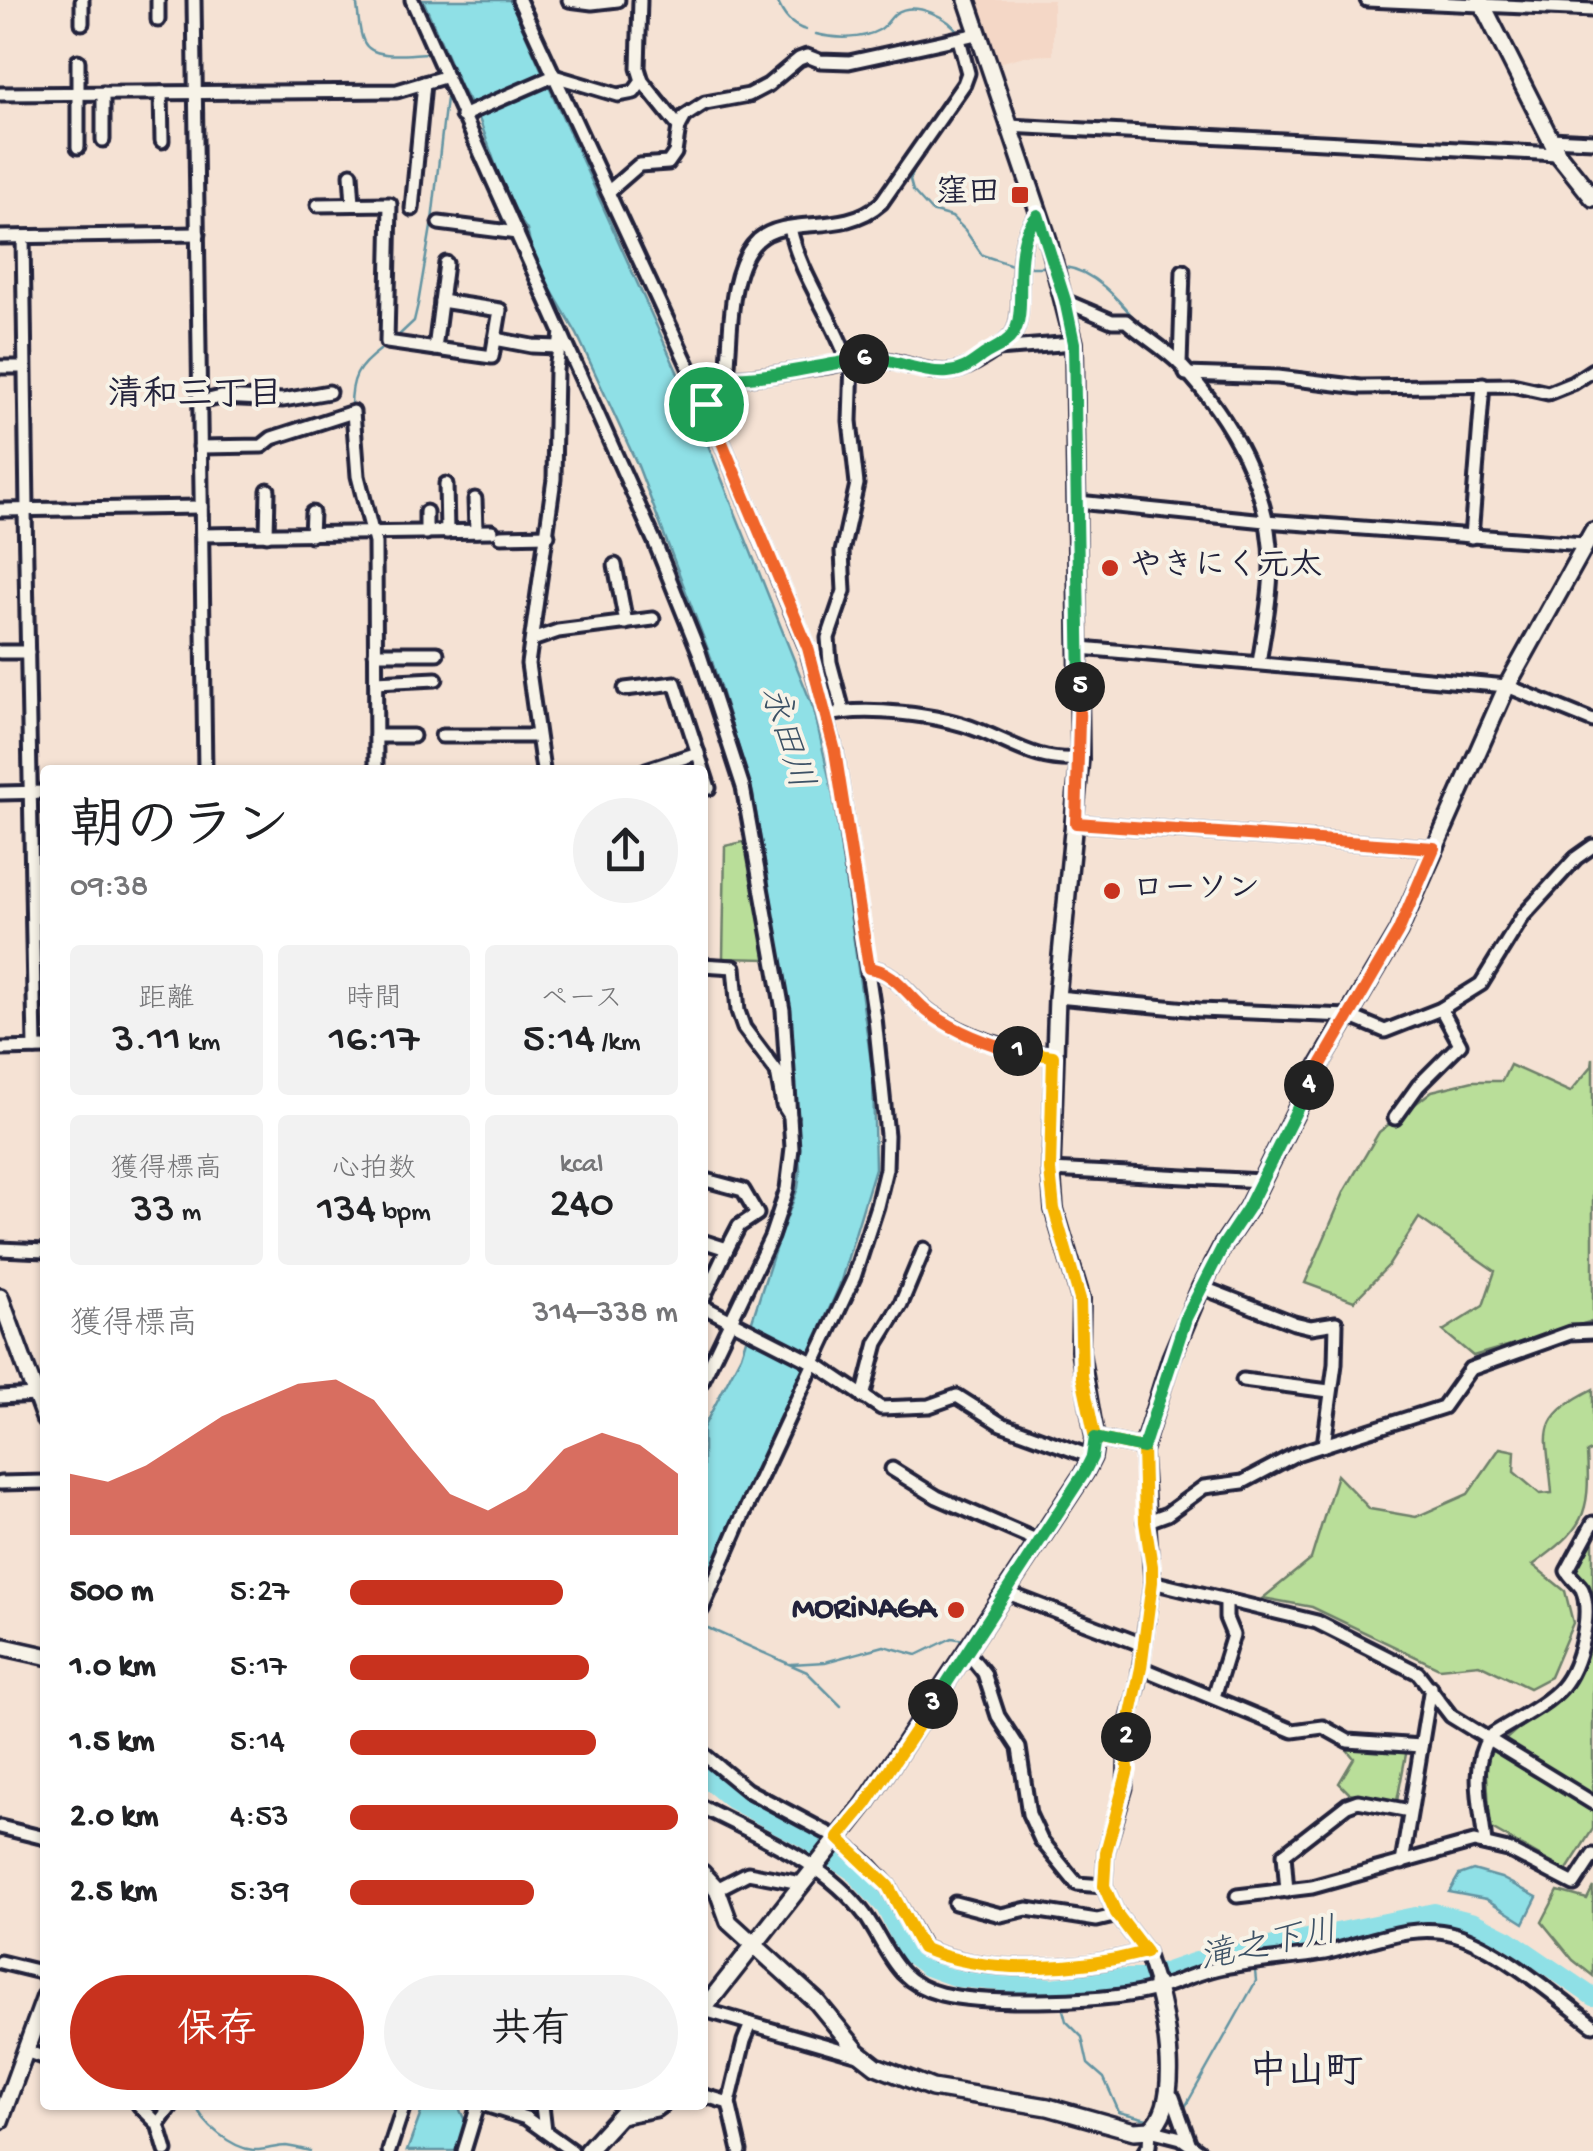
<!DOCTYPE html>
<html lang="ja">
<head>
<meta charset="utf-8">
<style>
	:root { --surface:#fff; --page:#f2f2f2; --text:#202124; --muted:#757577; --accent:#c8321e }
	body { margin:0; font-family:"Gochi Hand","Klee One",sans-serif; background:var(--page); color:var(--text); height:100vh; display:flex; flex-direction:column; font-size:38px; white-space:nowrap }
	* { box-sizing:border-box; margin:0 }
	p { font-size:32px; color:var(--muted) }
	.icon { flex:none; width:55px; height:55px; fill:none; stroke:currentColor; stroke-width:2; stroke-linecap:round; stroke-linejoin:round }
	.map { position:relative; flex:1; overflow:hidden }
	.panel { position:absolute; left:40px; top:765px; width:668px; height:1345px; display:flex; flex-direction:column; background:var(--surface); border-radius:10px; box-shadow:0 2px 8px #0004 }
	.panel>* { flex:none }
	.pin { position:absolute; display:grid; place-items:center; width:85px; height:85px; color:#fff; margin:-42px; border:5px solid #fff; border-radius:50%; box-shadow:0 2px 10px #0007 }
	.km { position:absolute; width:50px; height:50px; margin:-25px; border-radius:50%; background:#222; color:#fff; font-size:28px; line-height:50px; text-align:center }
	.round { display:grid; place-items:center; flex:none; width:105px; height:105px; border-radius:52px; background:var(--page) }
	.overview { display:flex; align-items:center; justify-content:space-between; height:170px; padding:0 30px }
	h1 { font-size:55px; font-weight:600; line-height:75px }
	.figures { display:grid; grid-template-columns:repeat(3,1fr); gap:15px; height:170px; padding:10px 30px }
	.figures div { display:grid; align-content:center; border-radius:10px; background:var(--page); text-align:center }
	.figures b { font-size:42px; font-weight:600 }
	.figures small { font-size:28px; font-weight:400 }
	.figures p { font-size:28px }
	.chart { height:280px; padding:20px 30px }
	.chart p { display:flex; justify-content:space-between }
	.chart svg { width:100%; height:180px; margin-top:10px; fill:var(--accent); opacity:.7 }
	.action { display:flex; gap:20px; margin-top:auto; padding:20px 30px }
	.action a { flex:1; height:115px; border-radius:60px; background:var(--accent); color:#fff; font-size:40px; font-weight:600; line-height:115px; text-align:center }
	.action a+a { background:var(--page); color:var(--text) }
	ul { padding:0 30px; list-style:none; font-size:32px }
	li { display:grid; grid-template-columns:160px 120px 1fr; align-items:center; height:75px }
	li i { height:25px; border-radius:12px; background:var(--accent) }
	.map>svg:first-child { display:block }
</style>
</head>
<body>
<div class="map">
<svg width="1593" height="2151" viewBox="0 0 1593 2151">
	<rect width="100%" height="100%" fill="#f5e2d4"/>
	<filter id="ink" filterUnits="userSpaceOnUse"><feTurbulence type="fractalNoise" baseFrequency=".01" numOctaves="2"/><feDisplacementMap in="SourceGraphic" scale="20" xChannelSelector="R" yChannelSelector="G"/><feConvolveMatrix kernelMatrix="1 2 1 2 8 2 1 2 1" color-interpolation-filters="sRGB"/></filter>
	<g filter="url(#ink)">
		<path fill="#f4d7c6" d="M973,0h80v55l-29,1 -29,8z"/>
		<g fill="#b9de99" stroke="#6e806a" stroke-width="2.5">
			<path d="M752,840l16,119 -45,-1 2,-112z"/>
			<path d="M1593,1058v263l-120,35 -30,-25 40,-25 12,-35 -76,-53 -30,47 -35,36 -49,-18 40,-93 34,-58 53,-41 41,-10h29l8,-16 60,27 22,-26z"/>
			<path d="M1593,1389v61l-6,3c4,63 -4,76 -54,112l32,26 8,32 -23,54 -21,11 -50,-24 -40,4 -127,-61 -49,-9 48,-39 26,-84 33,34 46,8 52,-23 32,-46 15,3 -1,21 26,22 12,-1c-4,-59 -21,-73 41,-104z"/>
			<path d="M1593,1531v298l-27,42 -76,-43 -4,-71 55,-49 42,-48 10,-48 -21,-42z"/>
			<path d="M1343,1745l64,4 -10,52 -48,-8 -10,-10 15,-25z"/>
			<path d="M1593,1887v89l-20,-16 -31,-38 16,-31 29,8z"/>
		</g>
		<g fill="#8fe0e6" stroke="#6394a2" stroke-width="2.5">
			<path d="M423,0h87l183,407 121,303 20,89 39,277 2,92 -36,119 -136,304v-163l38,-73 35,-109 22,-58 2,-17 -11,-167 -36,-210 -43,-139 -72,-189 -61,-132 -43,-73 -7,-31 -17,-24 -30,-85 -20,-35z"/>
			<path d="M1473,1870l28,8 36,19 -13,26 -38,-24 -37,-7 10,-17z"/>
			<path d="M424,2105h38l-2,5 7,15 -7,26h-53z"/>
		</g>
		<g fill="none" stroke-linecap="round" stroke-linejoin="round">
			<g stroke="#6394a2" stroke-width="2.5">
				<path d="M356,0c3,13 2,31 8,42 9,19 47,11 64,11"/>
				<path d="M777,0c5,14 14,26 29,30"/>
				<path d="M816,34c19,5 45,6 63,-4 8,-4 10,-12 17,-17 20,-13 53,5 64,21"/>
				<path d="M966,46l6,21"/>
				<path d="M919,158l-9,22 3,11 18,20 21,6 13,13 17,25 33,11"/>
				<path d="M1023,267h24"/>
				<path d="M1065,267c31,4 56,36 75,58"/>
				<path d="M397,337l17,-16 4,-17 14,-83 14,-123"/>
				<path d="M351,407c0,-29 6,-40 29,-57"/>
				<path d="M708,1628l99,44 34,34"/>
				<path d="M791,1664l34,-2 59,-16 33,9 35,-17 12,2"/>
				<path d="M1254,1951v3"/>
				<path d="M1058,1986l3,12"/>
				<path d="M1062,2006l4,15 16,16 6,27 16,14 15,34 28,7"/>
				<path d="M196,2105c6,19 36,43 57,45 11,1 22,-4 33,-4 8,1 16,3 24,5"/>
				<path d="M1184,2109l72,-128 -1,-10"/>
				<path d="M1165,2140l19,7"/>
			</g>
			<path stroke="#8fe0e6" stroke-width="18" d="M702,1775l30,25 70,37 50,34 33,36 22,45 20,15 30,11 95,9 64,-9h31l49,-17 238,-49 40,10 34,17 85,58"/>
			<g stroke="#22223b" stroke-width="19">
				<g id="street">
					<path d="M82,0v23"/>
					<path d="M194,0l11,770"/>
					<path d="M412,0l242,540 45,112 44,135 40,223 9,138 -5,41 -16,48 -69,144"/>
					<path d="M519,0l187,404 101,244 28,103 40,267 12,117 -1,34 -9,37 -23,71 -116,249 -36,83"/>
					<path d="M569,0l23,3 26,-3"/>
					<path d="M1367,0l226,10"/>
					<path d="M158,20v-20"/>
					<path d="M78,61v86"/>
					<path d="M161,93l1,48"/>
					<path d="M0,94l397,-3 47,-14"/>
					<path d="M462,116l92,-40 64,19 16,-3 8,-11"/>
					<path d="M1008,126l550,28"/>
					<path d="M679,127l6,-11 20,-13 44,-8 19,-10 31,-26 8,-3 13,5 29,1 128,-28"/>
					<path d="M1550,139l43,2"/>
					<path d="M103,140v-47"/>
					<path d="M351,174l2,30"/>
					<path d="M608,192l31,-27 29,-2 7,-10 4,-26 -37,-46 -4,-13 2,-68"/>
					<path d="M318,205l72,-1 -3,138 105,15 8,-47 -59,-9"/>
					<path d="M412,209l12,-126"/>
					<path d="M439,223l78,10"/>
					<path d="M790,228c11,50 42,87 58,134"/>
					<path d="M0,237l198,-3"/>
					<path d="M23,237l4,272"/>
					<path d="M1065,301l47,20h14c17,15 38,27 54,43 51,54 90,124 91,200 0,33 -7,66 -12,99"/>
					<path d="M495,339l37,7 26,1"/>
					<path d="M435,349l11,-86"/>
					<path d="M997,349l77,-6"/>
					<path d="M1180,364l3,-93"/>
					<path d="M0,367h24"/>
					<path d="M1186,374l92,3 83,10 151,-2 36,8 25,-10 20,-13"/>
					<path d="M726,378c34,0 66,-7 100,-12 15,-2 30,-8 46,-8 28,1 55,18 83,13 15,-3 49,-24 58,-37 16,-24 -6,-86 25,-119"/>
					<path d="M200,402l21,-5 62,3 46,-8"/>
					<path d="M706,404c6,-7 15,-16 19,-24 4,-8 3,-21 4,-30 2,-34 3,-86 29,-110 30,-26 85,-3 123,-37l83,-119 4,-11 -9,-34"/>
					<path d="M200,447l62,-1 10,-8 81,-26 5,64 17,67 1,227"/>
					<path d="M446,484l1,48"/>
					<path d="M475,499l1,32"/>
					<path d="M1078,502l187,19 319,23"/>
					<path d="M0,510l201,-3"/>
					<path d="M25,510l10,538"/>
					<path d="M426,512v21"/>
					<path d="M202,535l290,-4"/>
					<path d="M267,535l1,-45"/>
					<path d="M311,535l1,-22"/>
					<path d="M501,536l47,-1"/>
					<path d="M1471,537l12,-153"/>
					<path d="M615,565l11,58"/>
					<path d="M532,640l26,-9 95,-12"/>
					<path d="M1081,648l426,38 86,35"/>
					<path d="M0,652h28"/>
					<path d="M375,653h62"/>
					<path d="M376,682l60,-3"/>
					<path d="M625,689l50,-6 34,105"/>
					<path d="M843,711l-13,-49 -2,-24 16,-47 -2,-39 15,-68 -7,-63 2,-61"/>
					<path d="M826,716c37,-11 115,-1 152,14 38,15 59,32 102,29"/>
					<path d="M376,736h37"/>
					<path d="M442,736h94"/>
					<path d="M543,770l-15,-106 26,-185 2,-109 5,-37"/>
					<path d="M646,770l52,-17"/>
					<path d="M0,793l45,-1"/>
					<path d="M1075,823l360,25"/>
					<path d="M702,965l32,2 4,44 6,17 33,44 6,33 7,11"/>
					<path d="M869,968c29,3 41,32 63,46 38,25 77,36 121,41"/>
					<path d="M1057,997l142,13 150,6 36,15 56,-22 40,-25 42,-68 53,-58 17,-12"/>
					<path d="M0,1049l45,-1"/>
					<path d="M1395,1118l23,-32 42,-42 -19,-35"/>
					<path d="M1051,1170l211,11"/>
					<path d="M702,1179l41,11 14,24 -18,12 -12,23"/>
					<path d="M702,1241l25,8 -25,52"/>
					<path d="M0,1249l45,2"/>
					<path d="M702,1306l114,58 65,44 48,-2 28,-10 44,28 91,33"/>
					<path d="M1243,1380l86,11"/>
					<path d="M0,1397l36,-2"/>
					<path d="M863,1397l14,-54 24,-39 23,-55"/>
					<path d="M1095,1438l48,10 9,134 -14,103 -11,40 -2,63 -19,64 -2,34 12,27 30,39 10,32"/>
					<path d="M1324,1445l119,-38 27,-38 100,-36 23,-1"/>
					<path d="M892,1469l45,28 101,44"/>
					<path d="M0,1483l45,-1"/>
					<path d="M1145,1522l22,-8 37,-27 39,-5 53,-28 28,-9 11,-81 1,-41 -25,4 -17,-4 -93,-36"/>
					<path d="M1152,1582l165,40 101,51 33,43 142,87"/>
					<path d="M1005,1592l138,53"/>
					<path d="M967,1652l17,21 14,43 21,32 10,66 12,26 36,44 27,2"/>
					<path d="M1141,1668l152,63 30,-4 25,14 73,5"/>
					<path d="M1214,1697l19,-62 -7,-17v-15"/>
					<path d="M702,1753l45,37 90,48 31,26 20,22 35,62c64,28 157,22 223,4"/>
					<path d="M702,1807c56,29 125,56 163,108 24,35 29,67 76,79 46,11 173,9 218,-6 22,-7 42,-17 65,-21 34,-7 70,-8 105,-15 39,-9 84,-30 125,-18 43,12 103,63 139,91"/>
					<path d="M0,1827l45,11"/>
					<path d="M1485,1844c-3,-35 -16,-76 4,-107 20,-14 58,-32 73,-50 17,-20 31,-73 20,-98 -4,-6 -11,-11 -15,-18l26,-48"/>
					<path d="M1402,1863l29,-176"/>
					<path d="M717,1889l31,-16 53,10"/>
					<path d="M1287,1891l-3,-37 63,-49 11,-4 52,10"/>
					<path d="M1237,1896l75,-9 162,-45 34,8 66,34 19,-29"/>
					<path d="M955,1903l46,12 26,-6 70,11 21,-5"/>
					<path d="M0,1962l45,11"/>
					<path d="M704,2010l158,46"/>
					<path d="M26,2051l19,7"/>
					<path d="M702,2095l27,8"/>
					<path d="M1168,2095l5,2 16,45"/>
					<path d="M139,2105l19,19 8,27"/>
					<path d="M485,2105l41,13 46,33"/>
					<path d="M542,2105l3,26"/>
					<path d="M620,2117l36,-7 7,-5"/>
					<path d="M158,2124l14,-19"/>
					<path d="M389,2151l15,-46"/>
					<path d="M464,2151l14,-46"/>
					<path d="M740,2151l-11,-48 15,-62 7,-17"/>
					<path d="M1145,2151l4,-5 1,-16 31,8 18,13"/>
				</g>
			</g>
			<g stroke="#22223b" stroke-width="22">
				<g id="secondary">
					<path d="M1480,0l78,154 35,44"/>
					<path d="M0,1297l45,123"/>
					<path d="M1143,1448l28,-90 30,-71 22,-42 25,-37 69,-139 81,-137 109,-246 86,-155"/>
					<path d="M0,1646l45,10"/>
					<path d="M702,1873l15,16 12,33 88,80 41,50 18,14 56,22 116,19 86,24 16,-1c33,-27 16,-109 6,-146"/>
					<path d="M702,2011l163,-207 219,-331 8,-16 3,-19 -15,-87 1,-52 -27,-90 -3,-39 6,-173 23,-238 -6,-416 -27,-106 -80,-237"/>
					<path d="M0,2121l45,-124"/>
					<path d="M587,2151l42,-46"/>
				</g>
			</g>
			<use href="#street" stroke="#f7f3e8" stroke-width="11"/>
			<use href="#secondary" stroke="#f7f3e8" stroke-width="15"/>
		</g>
	</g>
	<g fill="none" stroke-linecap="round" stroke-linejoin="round" filter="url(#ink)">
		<g stroke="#fff" stroke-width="20">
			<path id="split-1" d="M706,404l102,244 27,103 34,217c28,3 40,31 62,46 25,17 57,31 87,37"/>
		</g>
		<g stroke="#fff" stroke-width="20">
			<path id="split-2" d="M1018,1051l35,5 -3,114 4,39 26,90 2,77 13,62 48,10 2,74 7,44v16l-11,86 -15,69"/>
		</g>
		<g stroke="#fff" stroke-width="20">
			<path id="split-3" d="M933,1704l-67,100 -28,34 50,48 34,62c65,28 157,22 224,4l-30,-39 -12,-27 2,-34 22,-82 -2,-33"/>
		</g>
		<g stroke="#fff" stroke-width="20">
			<path id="split-4" d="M933,1704l151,-231 8,-16 3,-19 48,10 43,-130 38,-74 24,-36 61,-123"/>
		</g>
		<g stroke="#fff" stroke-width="20">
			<path id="split-5" d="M1080,687l-4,136 358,25 -36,84 -89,153"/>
		</g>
		<g stroke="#fff" stroke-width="20">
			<path id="split-6" d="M864,359c29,-2 55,15 84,13 15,-1 23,-8 34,-16 10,-7 24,-11 31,-22 17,-24 -6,-87 25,-119l27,85 9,43 6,344"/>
		</g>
		<g stroke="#fff" stroke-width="20">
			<path id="split-7" d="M706,404l20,-26c47,0 92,-13 138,-19"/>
		</g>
		<use href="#split-1" stroke="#f0652b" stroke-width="12"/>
		<use href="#split-2" stroke="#f5b400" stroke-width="12"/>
		<use href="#split-3" stroke="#f5b400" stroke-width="12"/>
		<use href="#split-4" stroke="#22a559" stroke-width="12"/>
		<use href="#split-5" stroke="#f0652b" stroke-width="12"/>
		<use href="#split-6" stroke="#22a559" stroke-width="12"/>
		<use href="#split-7" stroke="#22a559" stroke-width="12"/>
	</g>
	<g fill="#c8321e" stroke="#f7f3e8" stroke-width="4">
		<rect x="1010" y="185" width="20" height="20" rx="5"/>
		<circle cx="1110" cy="568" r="10"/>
		<circle cx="1112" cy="891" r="10"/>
		<circle cx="956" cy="1610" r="10"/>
	</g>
	<g text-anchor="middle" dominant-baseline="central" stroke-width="8" stroke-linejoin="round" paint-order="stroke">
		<g font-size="32" font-weight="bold" fill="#22223b" stroke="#f7f3e8" text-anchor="end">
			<text x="1000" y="195">窪田</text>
			<text x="1130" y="568" text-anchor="start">やきにく元太</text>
			<text x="1132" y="891" text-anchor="start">ローソン</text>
			<text x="936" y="1610">MORiNAGA</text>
		</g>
		<g font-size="35" font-weight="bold" fill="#22223b" stroke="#f7f3e8">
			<text x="195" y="397">清和三丁目</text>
		</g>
		<g font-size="35" font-style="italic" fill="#3d5266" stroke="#f7f3e8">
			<text transform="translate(784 738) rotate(73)">永田川</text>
			<text transform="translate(1269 1947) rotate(-12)">滝之下川</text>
		</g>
		<g font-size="38" font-weight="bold" fill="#22223b" stroke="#f7f3e8">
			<text x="1306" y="2075">中山町</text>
		</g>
	</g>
</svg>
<div class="pin" style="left:706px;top:404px;background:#1e9e55"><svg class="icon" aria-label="arrive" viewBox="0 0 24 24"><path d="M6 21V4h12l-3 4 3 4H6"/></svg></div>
<b class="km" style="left:1018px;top:1051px">1</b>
<b class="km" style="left:1126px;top:1737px">2</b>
<b class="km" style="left:933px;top:1704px">3</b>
<b class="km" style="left:1309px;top:1085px">4</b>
<b class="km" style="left:1080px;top:687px">5</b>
<b class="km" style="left:864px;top:359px">6</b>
<section class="panel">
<div class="overview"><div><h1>朝のラン</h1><p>09:38</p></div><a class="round"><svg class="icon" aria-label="share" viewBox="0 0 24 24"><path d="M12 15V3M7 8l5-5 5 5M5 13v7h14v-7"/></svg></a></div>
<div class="figures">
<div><p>距離</p><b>3.11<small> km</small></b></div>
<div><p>時間</p><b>16:17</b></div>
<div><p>ペース</p><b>5:14<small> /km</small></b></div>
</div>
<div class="figures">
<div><p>獲得標高</p><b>33<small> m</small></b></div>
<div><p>心拍数</p><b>134<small> bpm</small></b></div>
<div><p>kcal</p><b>240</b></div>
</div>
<div class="chart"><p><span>獲得標高</span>314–338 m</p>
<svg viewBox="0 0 160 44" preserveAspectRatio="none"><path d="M0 44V29L10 31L20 27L30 21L40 15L50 11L60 7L70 6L80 11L90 23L100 34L110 38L120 33L130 23L140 19L150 22L160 29V44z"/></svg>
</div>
<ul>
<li><b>500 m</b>5:27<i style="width:65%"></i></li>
<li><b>1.0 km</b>5:17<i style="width:73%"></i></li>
<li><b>1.5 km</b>5:14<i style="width:75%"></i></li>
<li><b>2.0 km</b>4:53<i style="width:100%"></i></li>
<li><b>2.5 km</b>5:39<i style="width:56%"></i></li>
</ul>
<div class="action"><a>保存</a><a>共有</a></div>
</section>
</div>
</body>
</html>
